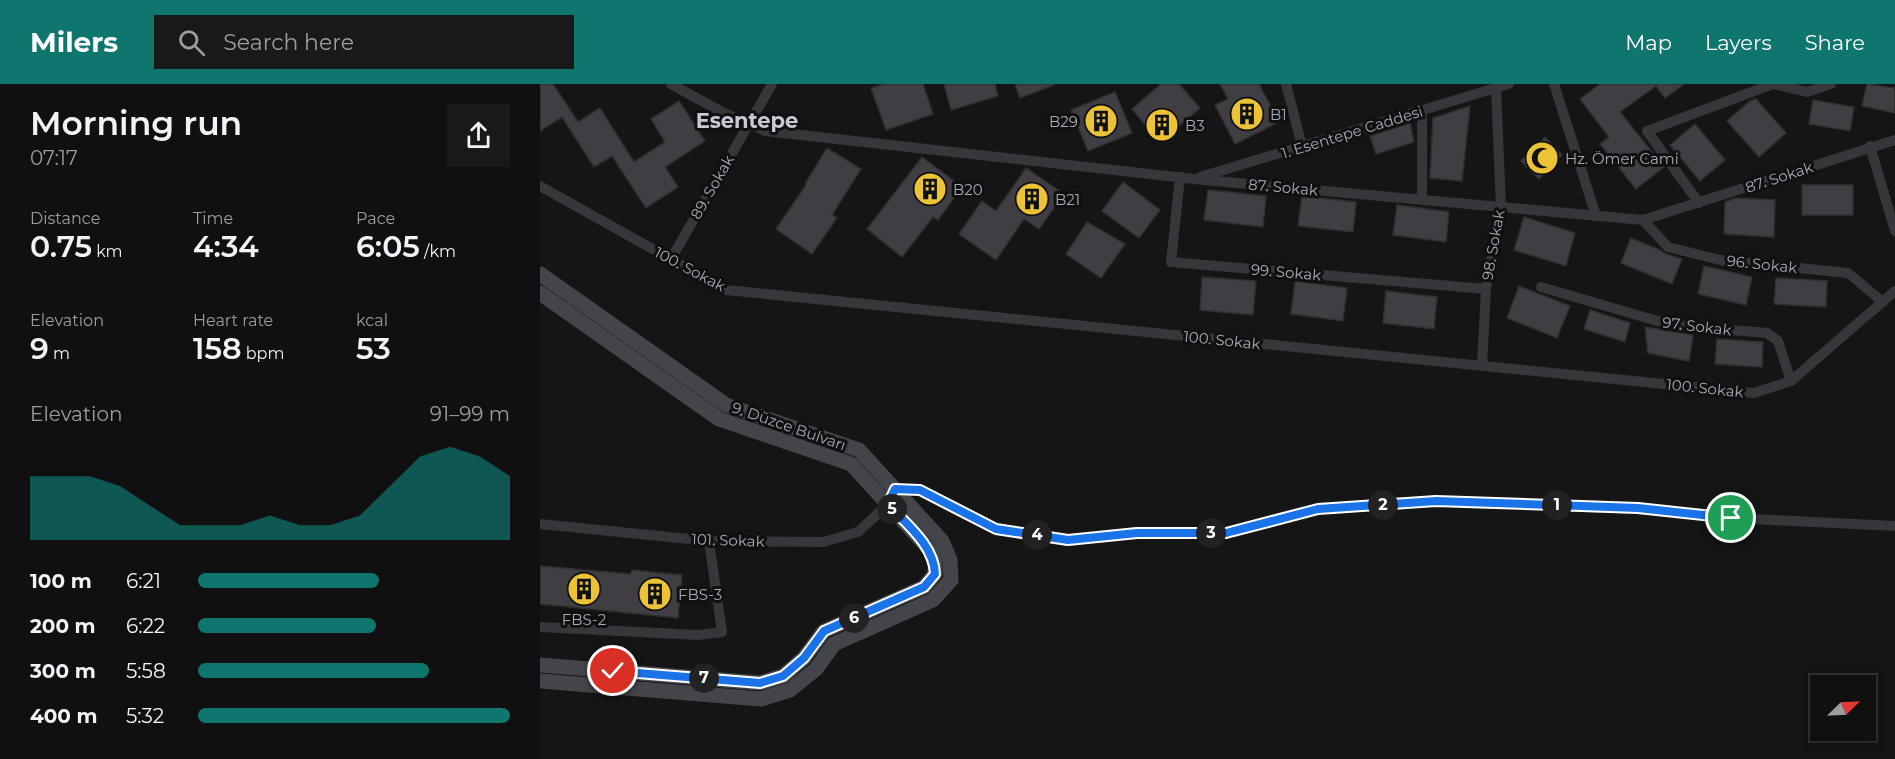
<!DOCTYPE html>
<html lang="en">
<head>
<meta charset="utf-8">
<style>
	:root { --surface:#101010; --page:#191919; --text:#f1f3f6; --muted:#9c9d9f; --line:#303030; --accent:#0f766e }
	body { margin:0; font-family:Montserrat,sans-serif; background:var(--page); color:var(--text); height:100vh; display:flex; flex-direction:column; font-size:22px; white-space:nowrap }
	* { box-sizing:border-box; margin:0 }
	p { font-size:20px; color:var(--muted) }
	.icon { flex:none; width:33px; height:33px; fill:none; stroke:currentColor; stroke-width:2; stroke-linecap:round; stroke-linejoin:round }
	.map { position:relative; flex:1; overflow:hidden }
	.drawer { display:flex; flex-direction:column; background:var(--surface); width:540px }
	.drawer>* { flex:none }
	.needle { width:39px; rotate:66deg }
	.fabs { position:absolute; left:1270px; top:591px; display:grid; gap:12px }
	.fabs a { display:grid; place-items:center; width:66px; height:66px; border-radius:0px; background:var(--surface); box-shadow:0 3px 9px #0003,0 0 0 2px var(--line); font-size:30px }
	.pin { position:absolute; display:grid; place-items:center; width:51px; height:51px; color:#fff; margin:-26px; border:3px solid #fff; border-radius:50%; box-shadow:0 2px 6px #0007 }
	.km { position:absolute; width:30px; height:30px; margin:-15px; border-radius:50%; background:#222; color:#fff; font-size:16px; line-height:30px; text-align:center }
	.round { display:grid; place-items:center; flex:none; width:63px; height:63px; border-radius:0px; background:var(--page) }
	.summary { display:flex; align-items:center; justify-content:space-between; height:102px; padding:0 30px }
	h1 { font-size:33px; font-weight:600; line-height:45px }
	.figures { display:grid; grid-template-columns:repeat(3,1fr); gap:9px; height:102px; padding:6px 30px }
	.figures div { display:grid; align-content:center }
	.figures b { font-size:30px; font-weight:600 }
	.figures small { font-size:16px; font-weight:400 }
	.figures p { font-size:16px }
	.chart { height:168px; padding:12px 30px }
	.chart p { display:flex; justify-content:space-between }
	.chart svg { width:100%; height:108px; margin-top:6px; fill:var(--accent); opacity:.7 }
	ul { padding:0 30px; list-style:none; font-size:20px }
	li { display:grid; grid-template-columns:96px 72px 1fr; align-items:center; height:45px }
	li i { height:15px; border-radius:8px; background:var(--accent) }
	header { display:flex; align-items:center; gap:36px; box-sizing:border-box; height:84px; padding:0 30px; background:var(--accent); color:#fff }
	header strong { font-size:28px }
	nav { display:flex; gap:33px; margin-inline-start:auto; font-size:21px }
	.search { width:420px; height:54px; background:var(--page); display:flex; align-items:center; gap:15px; box-sizing:border-box; padding:0 21px; border-radius:0px; color:var(--muted); font-size:22px }
	main { display:flex; flex:1; min-height:0 }
	.map>svg:first-child { display:block }
</style>
</head>
<body>
<header>
<strong>Milers</strong>
<div class="search"><svg class="icon" aria-label="search" viewBox="0 0 24 24"><circle cx="10" cy="10" r="6"/><path d="M15 15l6 6"/></svg>Search here</div>
<nav><a>Map</a><a>Layers</a><a>Share</a></nav>
</header>
<main>
<section class="drawer">
<div class="summary"><div><h1>Morning run</h1><p>07:17</p></div><a class="round"><svg class="icon" aria-label="share" viewBox="0 0 24 24"><path d="M12 15V3M7 8l5-5 5 5M5 13v7h14v-7"/></svg></a></div>
<div class="figures">
<div><p>Distance</p><b>0.75<small> km</small></b></div>
<div><p>Time</p><b>4:34</b></div>
<div><p>Pace</p><b>6:05<small> /km</small></b></div>
</div>
<div class="figures">
<div><p>Elevation</p><b>9<small> m</small></b></div>
<div><p>Heart rate</p><b>158<small> bpm</small></b></div>
<div><p>kcal</p><b>53</b></div>
</div>
<div class="chart"><p><span>Elevation</span>91–99 m</p>
<svg viewBox="0 0 160 44" preserveAspectRatio="none"><path d="M0 44V18L10 18L20 18L30 22L40 30L50 38L60 38L70 38L80 34L90 38L100 38L110 34L120 22L130 10L140 6L150 10L160 18V44z"/></svg>
</div>
<ul>
<li><b>100 m</b>6:21<i style="width:58%"></i></li>
<li><b>200 m</b>6:22<i style="width:57%"></i></li>
<li><b>300 m</b>5:58<i style="width:74%"></i></li>
<li><b>400 m</b>5:32<i style="width:100%"></i></li>
</ul>
</section>
<div class="map">
<svg width="1355" height="675" viewBox="0 0 1355 675">
	<rect width="100%" height="100%" fill="#151516"/>
	<g fill="#3f3f43" stroke="#2f2f32" stroke-width="1.5">
		<path d="M0,0h13l25,38 22,-14 34,54 31,-20 -14,-23 28,-18 26,40 -40,26 13,20 -32,21 -34,-52 -18,11 -32,-50 -22,14z"/>
		<path d="M344,0h39l10,30 -47,16 -15,-42z"/>
		<path d="M404,0h51l3,12 -47,14z"/>
		<path d="M475,0h39v1l-34,13z"/>
		<path d="M621,0h18l21,24 -40,34 -28,-33z"/>
		<path d="M680,0h39l20,38 -44,22 -20,-39 13,-6z"/>
		<path d="M1060,0h84l-19,14 -9,-12 -36,26 44,55 -28,22 -36,-45 9,-7 -29,-38z"/>
		<path d="M1327,0l28,4v25l-33,-7z"/>
		<path d="M575,8l17,41 -44,18 -17,-41z"/>
		<path d="M1216,15l30,34 -27,24 -32,-36 23,-20z"/>
		<path d="M1273,16l41,7 -4,24 -41,-7z"/>
		<path d="M930,22l-8,75 -32,-3 3,-60z"/>
		<path d="M870,39l4,19 -38,12 -6,-18z"/>
		<path d="M1155,40l30,36 -25,21 -30,-36z"/>
		<path d="M1005,53l17,18 -23,24 -18,-18z"/>
		<path d="M287,64l34,21 -29,46 5,3 -25,36 -36,-25 30,-44 -1,-1z"/>
		<path d="M382,73l40,30 -24,33 -5,-3 -31,40 -35,-28z"/>
		<path d="M486,84l38,26 -25,35 -15,-10 -28,41 -37,-26 23,-33 14,10z"/>
		<path d="M583,98l37,28 -21,28 -37,-27z"/>
		<rect x="1262" y="101" width="51" height="30"/>
		<path d="M668,106l58,6 -3,31 -59,-7z"/>
		<path d="M762,112l54,6 -3,30 -55,-6z"/>
		<path d="M1196,114l39,2 -1,37 -50,-3 1,-32z"/>
		<path d="M857,121l52,7 -3,30 -53,-7z"/>
		<path d="M984,133l51,16 -9,33 -52,-16z"/>
		<path d="M547,138l38,22 -24,34 -35,-24z"/>
		<path d="M1091,154l29,12 6,4 16,5 -10,25 -51,-21z"/>
		<path d="M1164,182l48,11 -6,28 -48,-11z"/>
		<path d="M662,193l54,4 -3,34 -53,-5z"/>
		<path d="M1236,194l51,3 -1,26 -52,-3z"/>
		<path d="M755,197l52,7 -4,33 -52,-7z"/>
		<path d="M979,202l51,20 -13,32 -50,-20z"/>
		<path d="M846,207l51,6 -3,32 -51,-6z"/>
		<path d="M1050,226l40,13 -5,19 -41,-13z"/>
		<path d="M1105,243l48,8 -4,26 -41,-8z"/>
		<path d="M1177,255l46,3 -1,25 -47,-3z"/>
		<path d="M0,482l91,8 1,-4 50,5 -4,43 -138,-14z"/>
	</g>
	<g fill="none" stroke-linecap="round" stroke-linejoin="round">
		<g stroke="#36363b" stroke-width="10">
			<path d="M131,0l51,28 43,19 429,48 449,41 252,-80"/>
			<path d="M746,0l16,62"/>
			<path d="M1014,0l42,132"/>
			<path d="M882,27v89"/>
			<path d="M1330,62l25,85"/>
			<path d="M640,93l-9,85 315,27"/>
			<path d="M660,93l309,-93"/>
			<path d="M0,102l186,104 1028,103 37,-12 104,-90"/>
			<path d="M1159,119l-52,-72 126,-47 34,8 24,-8"/>
			<path d="M1103,136l25,27 52,13 128,13 35,29"/>
			<path d="M131,175l101,-175"/>
			<path d="M1001,203l130,38 96,8 11,8 13,40"/>
			<path d="M942,282l4,-77 15,-82 -5,-119"/>
			<path d="M0,440l169,17 114,1 35,-10 30,-28 7,-15 25,1 76,39 72,11 68,-7h90l92,-24 118,-8 202,8 93,9 164,8"/>
			<path d="M0,543l158,8 24,-3 -13,-91"/>
		</g>
		<g stroke="#44454b" stroke-width="15">
			<path d="M0,190l186,131 133,45 83,91 8,19 1,20 -18,20 -99,44 -18,25 -26,21 -29,9 -221,-18"/>
			<path d="M0,209l179,126 132,45 78,85 6,14v11l-11,13 -100,44 -20,27 -21,18 -23,7 -220,-18"/>
		</g>
	</g>
	<g fill="none" stroke-linecap="round" stroke-linejoin="round">
		<g stroke="#fff" stroke-width="12">
			<path id="route" d="M73,587l147,12 23,-7 21,-18 20,-27 100,-44 11,-13c-1,-29 -29,-50 -47,-70l7,-15 25,1 76,39 72,11 69,-7h89l92,-24 118,-8 202,7 93,10"/>
		</g>
		<use href="#route" stroke="#1a73e8" stroke-width="8"/>
	</g>
	<defs>
		<g id="building-disc" transform="scale(1.725)"><circle r="9.5" fill="#ecc337" stroke="#101011"/><path d="M-4-6H4V6H1V3H-1V6H-4ZM-2.5-4.3h1.7v1.8h-1.7ZM.8-4.3h1.7v1.8H.8ZM-2.5-1h1.7V.8h-1.7ZM.8-1h1.7V.8H.8Z" fill="#111"/></g>
		<g id="mosque-disc" transform="scale(1.725)"><circle r="9.5" fill="#ecc337" stroke="#101011"/><path d="M3.5-4.9A6 6 0 1 0 3.5 4.9A5 5 0 1 1 3.5-4.9Z" fill="#111"/></g>
	</defs>
	<g fill-rule="evenodd">
		<use href="#building-disc" x="707" y="30"/>
		<use href="#building-disc" x="561" y="37"/>
		<use href="#building-disc" x="622" y="41"/>
		<use href="#mosque-disc" x="1002" y="74"/>
		<use href="#building-disc" x="390" y="105"/>
		<use href="#building-disc" x="492" y="115"/>
		<use href="#building-disc" x="44" y="505"/>
		<use href="#building-disc" x="115" y="510"/>
	</g>
	<g text-anchor="middle" dominant-baseline="central" stroke-width="6" stroke-linejoin="round" paint-order="stroke">
		<g font-size="15" fill="#a7aab6" stroke="#101011" text-anchor="start">
			<text x="730" y="30">B1</text>
			<text x="538" y="37" text-anchor="end">B29</text>
			<text x="645" y="41">B3</text>
			<text x="1025" y="74">Hz. Ömer Cami</text>
			<text x="413" y="105">B20</text>
			<text x="515" y="115">B21</text>
			<text x="138" y="510">FBS-3</text>
			<text x="44" y="535" text-anchor="middle">FBS-2</text>
		</g>
		<g font-size="15" fill="#a7aab6" stroke="#101011">
			<text transform="translate(812 48) rotate(-17)">1. Esentepe Caddesi</text>
			<text transform="translate(1239 93) rotate(-18)">87. Sokak</text>
			<text transform="translate(172 103) rotate(-60)">89. Sokak</text>
			<text transform="translate(743 103) rotate(5)">87. Sokak</text>
			<text transform="translate(953 161) rotate(-80)">98. Sokak</text>
			<text transform="translate(1222 180) rotate(6)">96. Sokak</text>
			<text transform="translate(150 185) rotate(28)">100. Sokak</text>
			<text transform="translate(746 188) rotate(5)">99. Sokak</text>
			<text transform="translate(1157 242) rotate(7)">97. Sokak</text>
			<text transform="translate(682 256) rotate(6)">100. Sokak</text>
			<text transform="translate(1165 304) rotate(6)">100. Sokak</text>
			<text transform="translate(249 342) rotate(19)">9. Düzce Bulvarı</text>
			<text transform="translate(188 456) rotate(2)">101. Sokak</text>
		</g>
		<g font-size="21" font-weight="bold" fill="#c8c9d2" stroke="#101011">
			<text x="207" y="36">Esentepe</text>
		</g>
	</g>
</svg>
<div class="fabs">
<a><svg class="needle" viewBox="-14 -14 28 28"><path d="M0-13l5 13h-10z" fill="#e53935"/><path d="M0 13l5-13h-10z" fill="#9c9d9f"/></svg></a>
</div>
<div class="pin" style="left:1191px;top:434px;background:#1e9e55"><svg class="icon" aria-label="arrive" viewBox="0 0 24 24"><path d="M6 21V4h12l-3 4 3 4H6"/></svg></div>
<div class="pin" style="left:73px;top:587px;background:#d93025"><svg class="icon" aria-label="check" viewBox="0 0 24 24"><path d="M5 12l5 5 9-10"/></svg></div>
<b class="km" style="left:1017px;top:421px">1</b>
<b class="km" style="left:843px;top:421px">2</b>
<b class="km" style="left:671px;top:449px">3</b>
<b class="km" style="left:497px;top:451px">4</b>
<b class="km" style="left:352px;top:425px">5</b>
<b class="km" style="left:314px;top:534px">6</b>
<b class="km" style="left:164px;top:594px">7</b>
</div>
</main>
</body>
</html>
